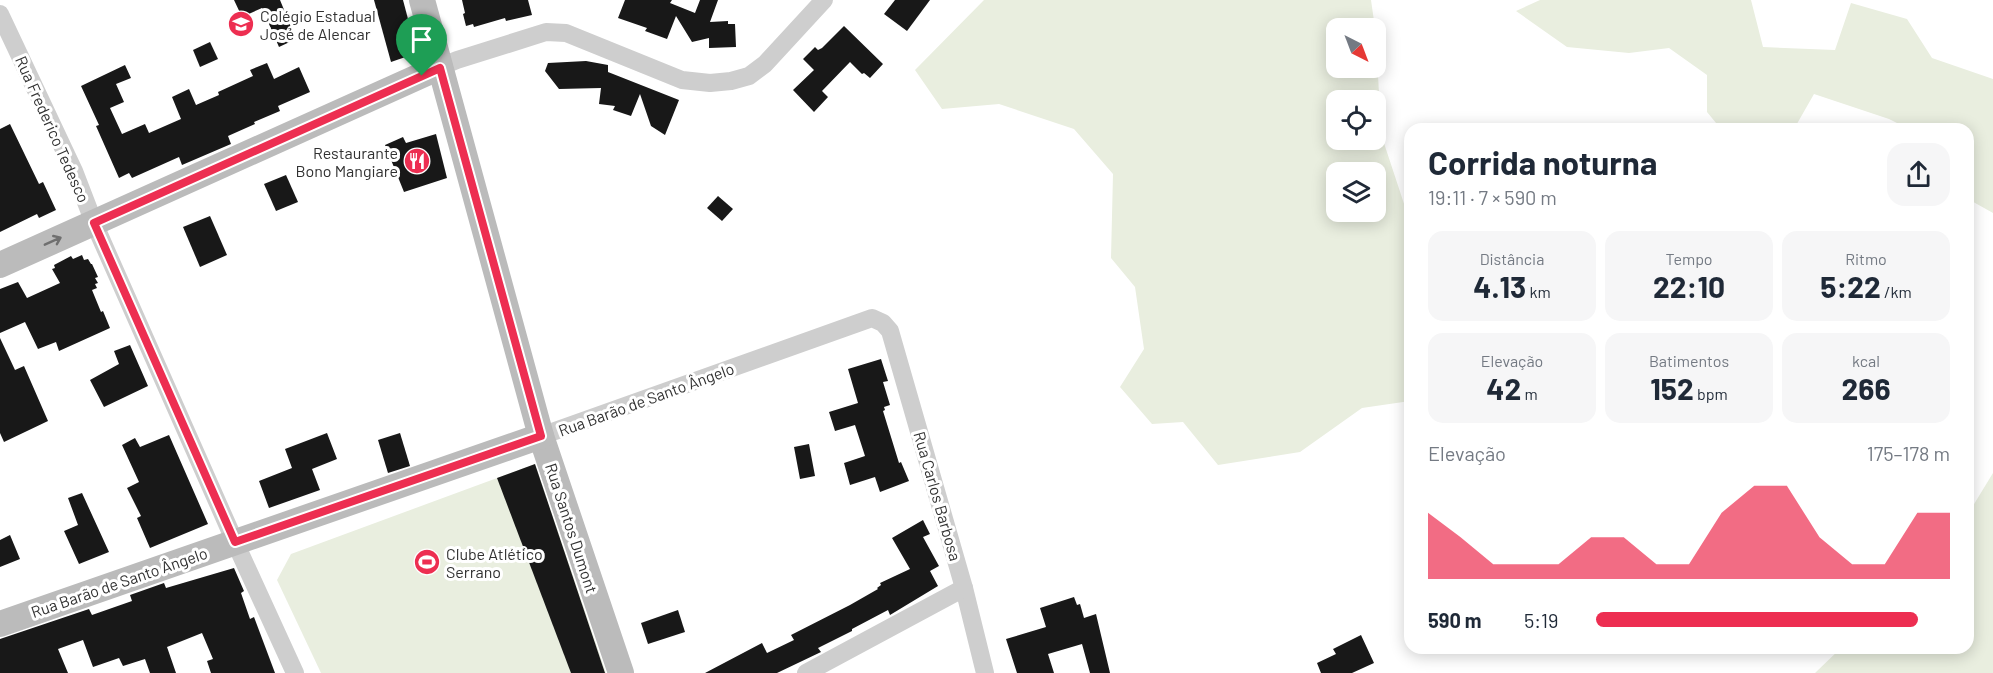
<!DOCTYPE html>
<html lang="pt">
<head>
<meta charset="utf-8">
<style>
	:root { --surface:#fff; --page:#f6f6f7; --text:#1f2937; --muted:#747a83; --accent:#ed2e51 }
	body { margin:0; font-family:Barlow,sans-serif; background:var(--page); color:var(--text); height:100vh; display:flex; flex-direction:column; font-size:22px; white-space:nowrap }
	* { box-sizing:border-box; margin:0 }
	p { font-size:20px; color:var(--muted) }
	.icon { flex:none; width:33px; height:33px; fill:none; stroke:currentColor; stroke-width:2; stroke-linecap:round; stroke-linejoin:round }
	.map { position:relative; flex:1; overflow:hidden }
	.sheet { position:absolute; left:1404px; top:123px; width:570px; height:531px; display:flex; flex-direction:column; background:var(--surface); border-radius:18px; box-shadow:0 3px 15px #0003 }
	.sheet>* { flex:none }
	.needle { width:39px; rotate:138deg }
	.fabs { position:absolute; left:1326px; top:18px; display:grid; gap:12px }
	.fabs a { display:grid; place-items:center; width:60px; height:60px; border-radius:12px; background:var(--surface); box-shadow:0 3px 15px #0003; font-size:30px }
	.pin { position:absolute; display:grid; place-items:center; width:51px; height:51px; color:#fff; margin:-62px -26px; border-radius:50% 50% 50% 0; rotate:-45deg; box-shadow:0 0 6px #0007 }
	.pin .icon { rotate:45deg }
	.round { display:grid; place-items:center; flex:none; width:63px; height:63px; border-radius:18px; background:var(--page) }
	.head { display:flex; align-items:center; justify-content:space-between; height:102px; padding:0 24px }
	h1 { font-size:33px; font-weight:700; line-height:45px }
	.figures { display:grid; grid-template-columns:repeat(3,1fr); gap:9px; height:102px; padding:6px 24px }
	.figures div { display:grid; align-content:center; border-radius:15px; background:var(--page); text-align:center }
	.figures b { font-size:30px; font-weight:700 }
	.figures small { font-size:16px; font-weight:400 }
	.figures p { font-size:16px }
	.chart { height:168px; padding:12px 24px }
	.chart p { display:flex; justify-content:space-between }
	.chart svg { width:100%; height:108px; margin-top:6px; fill:var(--accent); opacity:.7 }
	ul { padding:0 24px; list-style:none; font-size:20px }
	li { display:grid; grid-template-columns:96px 72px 1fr; align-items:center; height:45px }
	li i { height:15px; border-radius:8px; background:var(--accent) }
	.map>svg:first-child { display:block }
</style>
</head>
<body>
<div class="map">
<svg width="1993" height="673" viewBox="0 0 1993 673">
	<rect width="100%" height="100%" fill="#fff"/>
	<g fill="#e9eedf" fill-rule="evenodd">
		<path d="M984,0h387l4,28h-39v40h40v-33l5,99 29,88v179l-48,7 -62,44 -82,13 -35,-43 -31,2 -32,-37 24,-38 -9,-62 -24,-29 2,-84 -39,-45 -75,-25 -57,5 -27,-39zM1376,100v40h-40v-40zM1336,172h40v40h-40z"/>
		<path d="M1540,0h211l12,47 72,3 16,-47 56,16 25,39 61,21v134l-25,-14v-70h-59l-20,-10 -75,-25 -20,35h-73l-14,-17v-37l-38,-27 -40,5 -62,-6 -51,-36z"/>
		<path d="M535,464l71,209h-285l-44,-93 14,-26z"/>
		<path d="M1993,473v200h-178l26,-25h127v-134z"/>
	</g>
	<g fill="#181818">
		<path d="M234,0h46l16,39 -17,8 -17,-39 -20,9z"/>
		<path d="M374,0h29l14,53 -26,9z"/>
		<path d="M462,0h66l4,15 -26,6 -1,-3 -31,9 -1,-3 -7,2 -3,-12 2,-1z"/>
		<path d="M625,0h47l-2,3 25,10 5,-13h18l-8,22 18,-1v3h7l1,23 -27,1v-10l-17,4 -16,-26 -9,23 -22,-8 2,-3 -29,-10z"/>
		<path d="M895,0h35l-23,31 -23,-17z"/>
		<path d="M844,26l39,38 -13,14 -6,-5 -2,1 -12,-12 -28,29 6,6 -14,15 -21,-22 21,-20 -11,-11 12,-12 3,3 4,-2z"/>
		<path d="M210,42l8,17 -18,8 -7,-17z"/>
		<path d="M586,61l22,4v7l71,28 -14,35 -14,-9 -11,-32 -9,22 -18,-6 2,-4 -16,-2 2,-16 -42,1 -14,-18 3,-8z"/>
		<path d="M267,63l7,16 25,-12 11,25 -32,14 2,5 -26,11 1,2 -27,12 3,8 -49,21 -3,-8 -47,21 -3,-5 -10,5 -23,-52 3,-1 -18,-39 44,-21 6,13 -15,6 8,18 -14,6 12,26 23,-10 4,9 32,-14 -9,-22 17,-8 7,16 23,-10 -1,-3 35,-16 -3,-6z"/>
		<path d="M10,124l29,60 4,-2 13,28 -17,8 -2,-4 -37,18v-103z"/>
		<path d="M436,134l11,44 -43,14 -19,-47 18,-8 3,6z"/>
		<path d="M286,175l12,27 -22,9 -12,-27z"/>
		<path d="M718,196l15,13 -11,12 -15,-13z"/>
		<path d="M210,216l17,39 -27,12 -17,-40z"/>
		<path d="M82,255l2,5 4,-1 3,5h1l6,13 -3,1 3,5 -3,1 2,4 -5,2 9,22 2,-1 7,17 -51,23 -3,-9 -18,7 -13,-27 -25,11v-44l18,-7 9,16 33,-15 -8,-14 3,-1 -1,-3 17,-9 2,3z"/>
		<path d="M0,338l15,32 9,-4 24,55 -44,21 -4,-9z"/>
		<path d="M130,345l18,41 -44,21 -14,-27 29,-16 -5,-13z"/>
		<path d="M881,359l7,22 -5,1 7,23 -6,2 1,3 -2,1 16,52 2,-1 8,19 -29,11 -5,-15 -25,8 -6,-22 21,-7 -10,-31 -20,6 -6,-19 29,-9 -10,-34z"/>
		<path d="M327,433l10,26 -25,10 8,21 -51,18 -10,-27 33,-13 -7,-19z"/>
		<path d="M400,433l10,33 -22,7 -10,-33z"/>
		<path d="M169,435l39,89 -58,24 -13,-30 4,-2 -14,-28 12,-6 -17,-37 13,-7 5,9z"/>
		<path d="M809,444l6,32 -15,3 -6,-32z"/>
		<path d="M535,464l70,209h-34l-74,-195z"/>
		<path d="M82,493l27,59 -30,12 -15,-33 14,-6 -10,-27z"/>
		<path d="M923,520l7,14 -7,3 16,29 -9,5 8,15 -48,29 -2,-5 -36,19v2l-34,17 3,4 -44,21h-72l57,-30 5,10 27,-13 -3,-5 59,-30 28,-16 -1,-1 4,-3 -1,-2 30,-14 -18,-31z"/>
		<path d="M10,535l10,24 -20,8v-27z"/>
		<path d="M234,568l10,23 -3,2 9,26 4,-2 21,56h-64l-4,-12 6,-2 -11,-26 -35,14 9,26h-26l-5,-14 -22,7 -4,-8 -26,9 -10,-27 -25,9 10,24h-68v-34l89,-30 3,6 40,-14 -2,-6 34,-12 2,5z"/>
		<path d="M1074,597l3,8 3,-1 4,14 12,-4 14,59h-20l-8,-29 -34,10 6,19h-37l-11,-34 40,-12 -6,-19z"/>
		<path d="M678,610l7,22 -37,12 -7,-21z"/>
		<path d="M1361,635l13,28 -22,10h-31l-4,-10 19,-9 -3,-5z"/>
	</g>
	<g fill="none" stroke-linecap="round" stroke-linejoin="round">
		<g stroke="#cecece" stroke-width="18">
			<path d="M0,14l74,157 20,52 141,319 60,131"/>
			<path d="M440,67l17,-7 89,-28 20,1 116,47 28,3 21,-2 18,-5 16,-12 59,-64"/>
			<path d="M541,436l331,-118 11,5 7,8 74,257 21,85"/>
			<path d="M806,673l158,-85"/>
		</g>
		<g stroke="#bbb" stroke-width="26">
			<path d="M422,0l119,436 80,237"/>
			<path d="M0,265l440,-198"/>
			<path d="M0,624l541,-188"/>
		</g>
	</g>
	<defs><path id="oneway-shaft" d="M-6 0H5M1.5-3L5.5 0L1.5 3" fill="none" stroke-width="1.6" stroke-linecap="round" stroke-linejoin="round" transform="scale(1.5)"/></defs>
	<use stroke="#6f6f6f" href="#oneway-shaft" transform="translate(53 241) rotate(-24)"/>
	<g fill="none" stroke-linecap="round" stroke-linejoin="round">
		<g stroke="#fff" stroke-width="12">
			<path id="route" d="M440,68l101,368 -306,106 -141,-319z"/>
		</g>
		<use href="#route" stroke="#ed2e51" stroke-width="8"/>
	</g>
	<defs>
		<g id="school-disc" transform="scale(1.35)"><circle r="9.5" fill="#ed2e51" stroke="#fff"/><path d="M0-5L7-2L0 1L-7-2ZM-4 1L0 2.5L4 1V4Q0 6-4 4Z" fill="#fff"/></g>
		<g id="restaurant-disc" transform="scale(1.35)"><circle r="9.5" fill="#ed2e51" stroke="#fff"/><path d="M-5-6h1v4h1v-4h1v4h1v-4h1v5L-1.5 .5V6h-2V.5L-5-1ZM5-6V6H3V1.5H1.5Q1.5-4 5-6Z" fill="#fff"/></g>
		<g id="stadium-disc" transform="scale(1.35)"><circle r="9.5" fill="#ed2e51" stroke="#fff"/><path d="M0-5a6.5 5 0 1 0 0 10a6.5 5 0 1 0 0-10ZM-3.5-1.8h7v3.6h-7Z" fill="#fff"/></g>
	</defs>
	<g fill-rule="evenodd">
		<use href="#school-disc" x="241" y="24"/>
		<use href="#restaurant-disc" x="417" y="161"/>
		<use href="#stadium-disc" x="427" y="562"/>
	</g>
	<g text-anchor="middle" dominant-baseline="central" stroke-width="6" stroke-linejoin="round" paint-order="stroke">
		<g font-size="16" fill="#313131" stroke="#fff" text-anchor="start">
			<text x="260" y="15">Colégio Estadual<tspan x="260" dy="18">José de Alencar</tspan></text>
			<text x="398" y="152" text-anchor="end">Restaurante<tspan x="398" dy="18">Bono Mangiare</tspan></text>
			<text x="446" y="553">Clube Atlético<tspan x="446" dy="18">Serrano</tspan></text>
		</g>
		<g font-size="16" fill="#313131" stroke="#fff">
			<text transform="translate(53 129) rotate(66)">Rua Frederico Tedesco</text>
			<text transform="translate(646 399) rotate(-20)">Rua Barão de Santo Ângelo</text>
			<text transform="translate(938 496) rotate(74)">Rua Carlos Barbosa</text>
			<text transform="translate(572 528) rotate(72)">Rua Santos Dumont</text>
			<text transform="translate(119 582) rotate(-19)">Rua Barão de Santo Ângelo</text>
		</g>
	</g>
</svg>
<div class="fabs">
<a><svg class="needle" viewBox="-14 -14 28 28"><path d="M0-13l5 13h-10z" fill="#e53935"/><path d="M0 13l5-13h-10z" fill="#747a83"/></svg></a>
<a><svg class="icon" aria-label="locate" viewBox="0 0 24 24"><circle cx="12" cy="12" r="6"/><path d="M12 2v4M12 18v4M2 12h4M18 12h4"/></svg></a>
<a><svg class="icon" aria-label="layers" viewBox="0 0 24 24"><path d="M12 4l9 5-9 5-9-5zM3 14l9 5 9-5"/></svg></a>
</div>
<div class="pin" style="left:422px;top:76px;background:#1e9e55"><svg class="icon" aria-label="arrive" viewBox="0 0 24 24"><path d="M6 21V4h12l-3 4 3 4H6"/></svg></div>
<section class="sheet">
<div class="head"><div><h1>Corrida noturna</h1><p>19:11 · 7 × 590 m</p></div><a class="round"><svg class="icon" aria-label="share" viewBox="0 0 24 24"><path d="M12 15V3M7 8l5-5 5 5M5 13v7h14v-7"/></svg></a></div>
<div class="figures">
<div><p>Distância</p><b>4.13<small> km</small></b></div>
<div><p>Tempo</p><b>22:10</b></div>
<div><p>Ritmo</p><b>5:22<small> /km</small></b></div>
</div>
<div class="figures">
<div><p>Elevação</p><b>42<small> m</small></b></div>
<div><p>Batimentos</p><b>152<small> bpm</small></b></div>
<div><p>kcal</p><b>266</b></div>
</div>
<div class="chart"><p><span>Elevação</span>175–178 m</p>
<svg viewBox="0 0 160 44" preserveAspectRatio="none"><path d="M0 44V17L10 27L20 38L30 38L40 38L50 27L60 27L70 38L80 38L90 17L100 6L110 6L120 27L130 38L140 38L150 17L160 17V44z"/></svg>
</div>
<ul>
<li><b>590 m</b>5:19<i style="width:91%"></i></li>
</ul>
</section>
</div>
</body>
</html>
